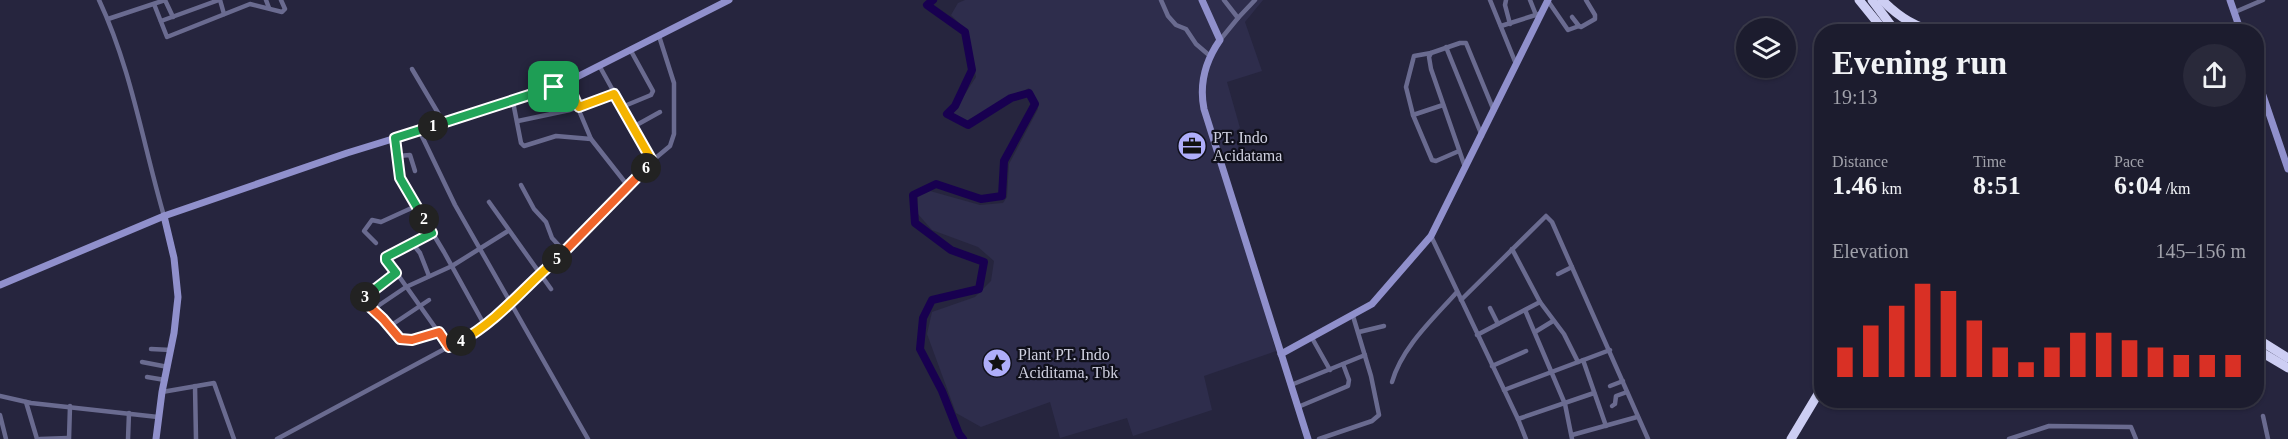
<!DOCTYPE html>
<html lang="en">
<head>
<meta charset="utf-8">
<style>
	:root { --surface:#1c1c2e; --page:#29293a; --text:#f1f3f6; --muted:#a0a1aa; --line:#3a3a4a; --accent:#d93025 }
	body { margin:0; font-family:Georgia,serif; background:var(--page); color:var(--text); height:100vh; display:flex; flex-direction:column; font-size:22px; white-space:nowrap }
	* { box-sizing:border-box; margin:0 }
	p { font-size:20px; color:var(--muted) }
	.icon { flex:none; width:33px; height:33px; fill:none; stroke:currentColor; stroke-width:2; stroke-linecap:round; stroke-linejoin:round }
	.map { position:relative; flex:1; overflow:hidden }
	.side { position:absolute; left:1814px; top:24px; width:450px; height:384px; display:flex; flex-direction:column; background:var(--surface); border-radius:24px; box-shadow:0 2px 4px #0004,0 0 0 2px var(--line) }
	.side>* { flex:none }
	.fabs { position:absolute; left:1736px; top:18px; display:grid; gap:12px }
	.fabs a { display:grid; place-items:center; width:60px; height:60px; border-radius:50%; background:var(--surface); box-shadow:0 2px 4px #0004,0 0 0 2px var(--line); font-size:30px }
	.pin { position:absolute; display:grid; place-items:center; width:51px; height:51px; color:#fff; margin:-26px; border-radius:12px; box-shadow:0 3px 9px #0006 }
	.km { position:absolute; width:30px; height:30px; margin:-15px; border-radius:50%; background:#222; color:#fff; font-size:16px; line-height:30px; text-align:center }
	.round { display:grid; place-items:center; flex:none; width:63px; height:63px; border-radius:32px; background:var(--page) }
	.summary { display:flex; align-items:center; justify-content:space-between; height:102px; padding:0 18px }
	h1 { font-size:33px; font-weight:700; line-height:45px }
	.metrics { display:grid; grid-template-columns:repeat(3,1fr); gap:9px; height:102px; padding:6px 18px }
	.metrics div { display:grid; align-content:center }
	.metrics b { font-size:26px; font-weight:700 }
	.metrics small { font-size:16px; font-weight:400 }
	.metrics p { font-size:16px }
	.chart { height:168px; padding:12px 18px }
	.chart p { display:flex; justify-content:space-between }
	.chart svg { width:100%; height:108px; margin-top:6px; stroke:var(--accent); stroke-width:6 }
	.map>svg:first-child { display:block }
</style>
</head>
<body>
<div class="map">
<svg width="2288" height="439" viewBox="0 0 2288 439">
	<rect width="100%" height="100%" fill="#26253e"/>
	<path fill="#2e2d4c" d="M965,0h298l-18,22 17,49 -35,11 13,46 -8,5 7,16 -20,9 57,193 -72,25 8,34 -79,26 -6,-18 -67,20 -10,-36 -69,25 -25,-14 -29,-79 5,-22 43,-15 16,-16 3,-20 -16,-14 -46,-17 -15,-17 1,-17 12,-5 50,14 23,-2 4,-6 2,-33 29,-55 -9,-21 -63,33 -14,-7 24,-37 -9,-46 -16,-16 7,-12z"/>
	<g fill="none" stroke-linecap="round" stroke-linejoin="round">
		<path stroke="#180050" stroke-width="8" d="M933,0l-6,5 38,27 7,38 -17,36 -8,8 21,11 43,-27 18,-5 6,11 -31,57 -2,35 -21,3 -45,-15 -23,11 2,28 36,27 33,12 -5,27 -47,11 -9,18 -3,31 22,42 17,43 4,5"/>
		<g stroke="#6a6b90" stroke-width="4.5">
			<path d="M99,0c32,68 44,144 65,216"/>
			<path d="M220,0l4,14"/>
			<path d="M266,0l3,8"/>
			<path d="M1161,0l7,16 8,9 10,4 10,15 14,12"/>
			<path d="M1224,0l14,18"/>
			<path d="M1490,0l26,64"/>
			<path d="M1506,0l-1,5 5,19"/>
			<path d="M1530,0l6,15"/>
			<path d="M1548,1l20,29 11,-4 2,1 14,-8v-4l-9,-15"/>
			<path d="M154,4l13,33 83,-33 32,8 3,-3 -4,-9"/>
			<path d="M2235,12l28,-12"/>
			<path d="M1572,17l7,9"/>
			<path d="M108,19l57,-19 8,17"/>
			<path d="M161,21l58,-21"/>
			<path d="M1501,26l41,-13"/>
			<path d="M1220,40l18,-22 17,-18"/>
			<path d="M1446,47l36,89"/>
			<path d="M1431,53l-17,3 -8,31 7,28 19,45 4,1 23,-10"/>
			<path d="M412,69l32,54"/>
			<path d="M567,82l24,57 37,47"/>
			<path d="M513,102l8,41 3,3 32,-10 35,3"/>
			<path d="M622,107l29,-12 2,-4 -22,-40"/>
			<path d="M1413,115l30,-10"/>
			<path d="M518,121l52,-11 44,-16"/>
			<path d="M633,127l27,-15"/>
			<path d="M419,130l36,75 133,234"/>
			<path d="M395,138l7,44 42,70 41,74"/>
			<path d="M398,156l12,-1 5,16"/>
			<path d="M652,161l18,-15 4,-12v-51l-15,-47"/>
			<path d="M1465,167l-34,-98 -2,-12 2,-4 29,-10h6l28,68"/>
			<path d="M521,185l13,24 12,13 6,16 12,13"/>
			<path d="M489,202l62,87"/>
			<path d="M1431,236l87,183 8,20"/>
			<path d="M376,243l-12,-12 8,-11 9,2 35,-16"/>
			<path d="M412,243l20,-10"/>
			<path d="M1512,249l28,53 24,32 14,28"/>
			<path d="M396,273l-31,24 5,11 13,11 17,20 12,1 27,-8"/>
			<path d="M1558,274l14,-7"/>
			<path d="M429,276l-9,-23 -8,-10 -26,15 63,89"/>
			<path d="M1461,300l85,-84 6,6 96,217"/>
			<path d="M1490,308l8,16"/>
			<path d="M372,310l34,-23 46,-21 56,-35"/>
			<path d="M1525,310l40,94 7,35"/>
			<path d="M390,326l39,-26"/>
			<path d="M1359,332l25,-6"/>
			<path d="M1535,332l18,-11"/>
			<path d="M1477,335l63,-33"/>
			<path d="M1312,338l18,32"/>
			<path d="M151,349l20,1"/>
			<path d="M1583,360l23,66"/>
			<path d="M142,362l26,5"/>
			<path d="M1492,366l34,-15"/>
			<path d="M147,377l18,3"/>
			<path d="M1392,382c10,-35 41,-63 65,-90"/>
			<path d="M1291,385l74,-30"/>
			<path d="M195,386l1,53"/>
			<path d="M1610,386l13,-5"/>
			<path d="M1504,390l106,-40"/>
			<path d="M162,392l52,-9 20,56"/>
			<path d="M0,396l31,7 127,14"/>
			<path d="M26,402l11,37"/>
			<path d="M1612,406l3,-2 1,-8 11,-4"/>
			<path d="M1298,407l50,-21 1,-6 -6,-16"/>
			<path d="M0,415l6,24"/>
			<path d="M2263,416l5,23"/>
			<path d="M1518,419l76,-26"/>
			<path d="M1572,435l65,-18"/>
			<path d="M40,439l28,-1"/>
			<path d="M69,439l1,-33"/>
			<path d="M128,439l1,-26"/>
			<path d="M277,439l201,-108 33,-27 138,-139 2,-6 -51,-92"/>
			<path d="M1319,439l53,-18 7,-6 -8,-39 -18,-60"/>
			<path d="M2009,439l40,-13 82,1 5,12"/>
		</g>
		<g stroke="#9090cc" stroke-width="7">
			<path d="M1202,0l18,40c-14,20 -21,44 -16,69l104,330"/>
			<path d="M2230,0l11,32"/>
			<path d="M2256,75l32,94"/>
			<path d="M0,285l164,-69 183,-63 166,-51 54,-20 162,-82"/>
			<path d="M1281,354l91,-50 59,-68 117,-236"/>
			<path d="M156,439l6,-47 12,-59 4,-36 -4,-39 -10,-42"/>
		</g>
		<g stroke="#cdcef3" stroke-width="9">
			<path d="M1859,0l26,32"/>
			<path d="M1872,0l24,32"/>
			<path d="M1882,0c17,17 34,28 57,32"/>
			<path d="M2256,338l32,20"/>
			<path d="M2256,349l32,19"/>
			<path d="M1791,439l30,-50"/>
		</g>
	</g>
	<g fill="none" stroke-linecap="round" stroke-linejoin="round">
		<g stroke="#fff" stroke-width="12">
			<path id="split-1" d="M433,126l121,-39"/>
		</g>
		<g stroke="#fff" stroke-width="12">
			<path id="split-2" d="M424,219l-24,-41 -5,-40 38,-12"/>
		</g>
		<g stroke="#fff" stroke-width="12">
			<path id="split-3" d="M365,297l31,-24 -10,-13v-3l46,-24 -8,-14"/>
		</g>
		<g stroke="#fff" stroke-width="12">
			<path id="split-4" d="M365,297l3,8 15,14 17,20 12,1 27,-8 10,15 12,-6"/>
		</g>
		<g stroke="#fff" stroke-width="12">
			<path id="split-5" d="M461,341c38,-21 63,-54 96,-82"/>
		</g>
		<g stroke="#fff" stroke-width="12">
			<path id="split-6" d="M557,259l89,-91"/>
		</g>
		<g stroke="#fff" stroke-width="12">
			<path id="split-7" d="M577,104l2,3 35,-13 37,65v4l-5,5"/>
		</g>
		<g stroke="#fff" stroke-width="12">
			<path id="split-8" d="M554,87l13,-5 10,22"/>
		</g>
		<use href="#split-1" stroke="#22a559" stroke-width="8"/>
		<use href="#split-2" stroke="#22a559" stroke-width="8"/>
		<use href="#split-3" stroke="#22a559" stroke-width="8"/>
		<use href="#split-4" stroke="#f0652b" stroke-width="8"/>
		<use href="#split-5" stroke="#f5b400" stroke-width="8"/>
		<use href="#split-6" stroke="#f0652b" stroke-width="8"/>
		<use href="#split-7" stroke="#f5b400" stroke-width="8"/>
		<use href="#split-8" stroke="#f5b400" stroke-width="8"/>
	</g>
	<defs>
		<g id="office-disc" transform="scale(1.5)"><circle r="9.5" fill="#afaefa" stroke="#10101b"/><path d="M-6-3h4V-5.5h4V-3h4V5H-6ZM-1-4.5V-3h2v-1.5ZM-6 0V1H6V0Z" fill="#111"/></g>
		<g id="sight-disc" transform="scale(1.5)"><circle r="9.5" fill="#afaefa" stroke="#10101b"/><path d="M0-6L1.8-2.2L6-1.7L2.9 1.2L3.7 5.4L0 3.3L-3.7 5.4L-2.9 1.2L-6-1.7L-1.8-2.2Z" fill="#111"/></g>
	</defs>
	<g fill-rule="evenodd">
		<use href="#office-disc" x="1192" y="146"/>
		<use href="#sight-disc" x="997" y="363"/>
	</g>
	<g text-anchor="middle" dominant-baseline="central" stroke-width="4.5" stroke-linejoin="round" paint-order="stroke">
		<g font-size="16" fill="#d0d1e1" stroke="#10101b" text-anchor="start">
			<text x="1213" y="137">PT. Indo<tspan x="1213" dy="18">Acidatama</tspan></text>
			<text x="1018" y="354">Plant PT. Indo<tspan x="1018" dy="18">Aciditama, Tbk</tspan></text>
		</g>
	</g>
</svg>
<div class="fabs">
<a><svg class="icon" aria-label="layers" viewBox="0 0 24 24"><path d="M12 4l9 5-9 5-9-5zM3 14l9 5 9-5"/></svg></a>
</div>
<div class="pin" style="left:554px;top:87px;background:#1e9e55"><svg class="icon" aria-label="arrive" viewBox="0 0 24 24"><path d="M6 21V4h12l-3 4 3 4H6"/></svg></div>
<b class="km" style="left:433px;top:126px">1</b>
<b class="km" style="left:424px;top:219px">2</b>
<b class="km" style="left:365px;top:297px">3</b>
<b class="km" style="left:461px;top:341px">4</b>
<b class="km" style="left:557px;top:259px">5</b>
<b class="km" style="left:646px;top:168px">6</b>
<section class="side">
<div class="summary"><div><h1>Evening run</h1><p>19:13</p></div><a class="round"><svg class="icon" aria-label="share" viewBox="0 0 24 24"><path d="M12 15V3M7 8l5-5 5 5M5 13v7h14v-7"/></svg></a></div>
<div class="metrics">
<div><p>Distance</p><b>1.46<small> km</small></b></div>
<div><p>Time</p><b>8:51</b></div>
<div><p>Pace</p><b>6:04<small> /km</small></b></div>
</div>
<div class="chart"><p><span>Elevation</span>145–156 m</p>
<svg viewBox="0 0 160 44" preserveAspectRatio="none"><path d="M5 44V32M15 44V23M25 44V15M35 44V6M45 44V9M55 44V21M65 44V32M75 44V38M85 44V32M95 44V26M105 44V26M115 44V29M125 44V32M135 44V35M145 44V35M155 44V35"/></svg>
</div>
</section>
</div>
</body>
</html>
